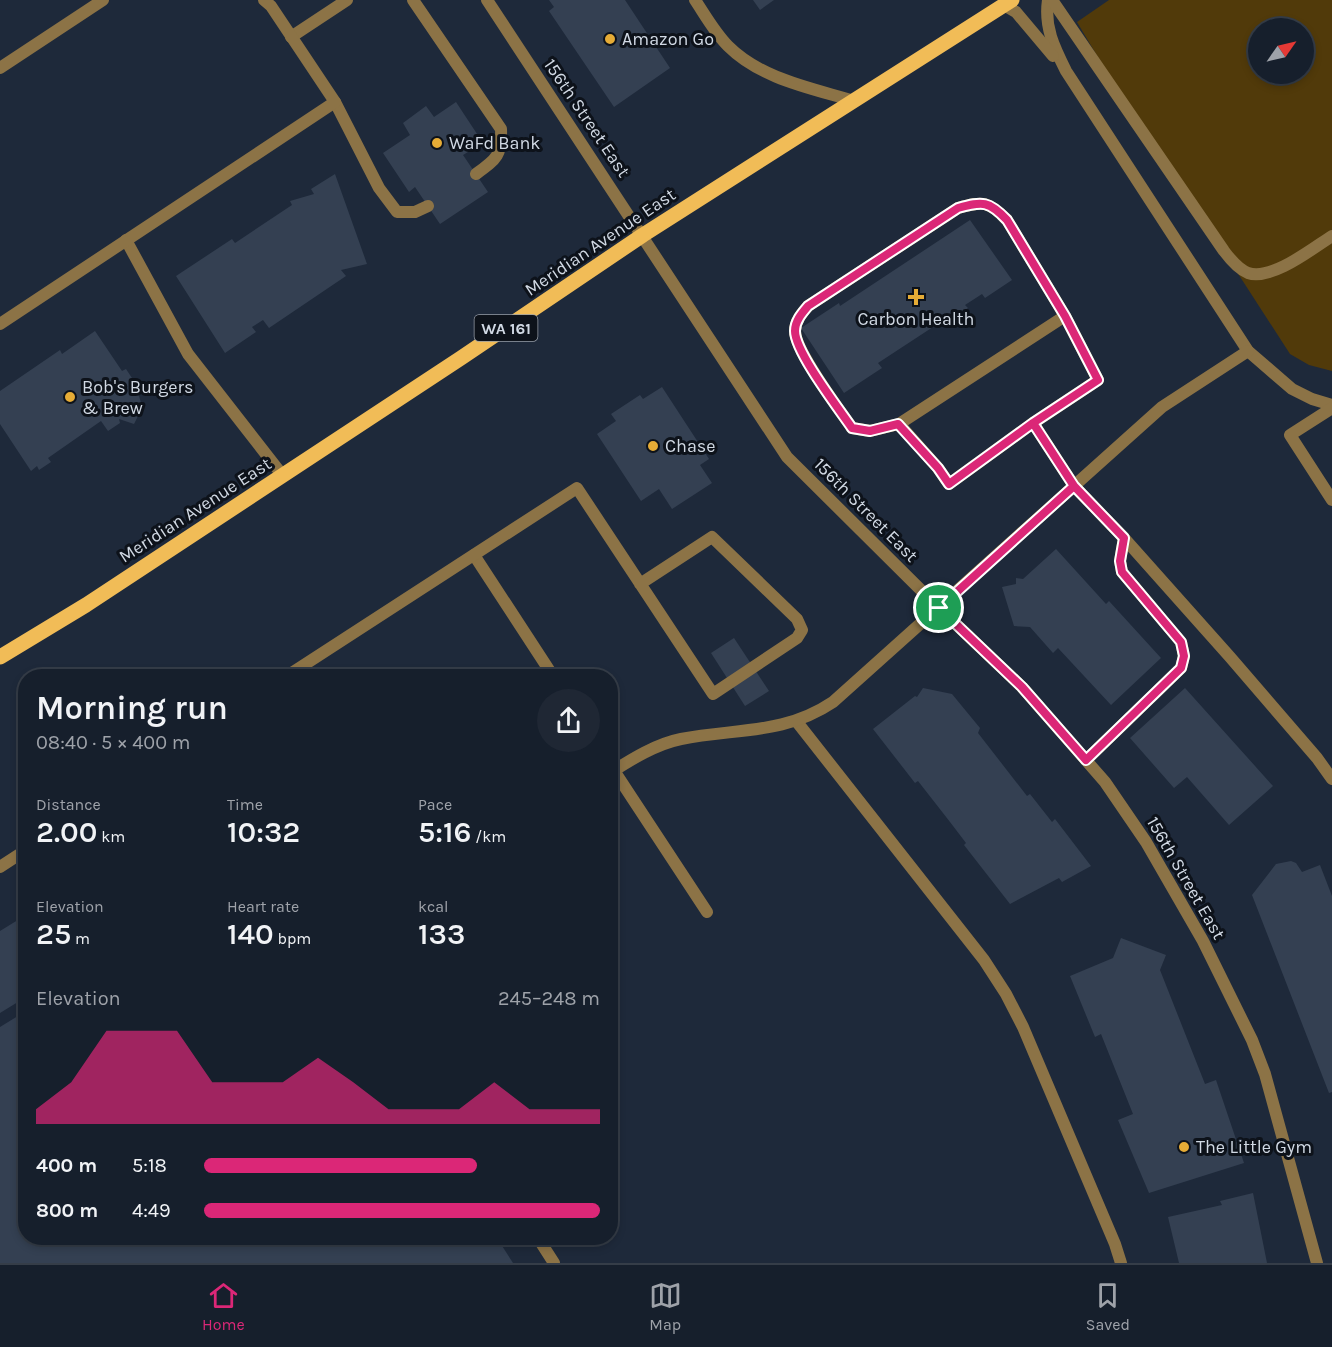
<!DOCTYPE html>
<html lang="en">
<head>
<meta charset="utf-8">
<style>
	:root { --surface:#161f2c; --page:#1f2734; --text:#f1f3f6; --muted:#9ea2a9; --line:#353d48; --accent:#db2777 }
	body { margin:0; font-family:Karla,sans-serif; background:var(--page); color:var(--text); height:100vh; display:flex; flex-direction:column; font-size:22px; white-space:nowrap }
	* { box-sizing:border-box; margin:0 }
	p { font-size:20px; color:var(--muted) }
	.icon { flex:none; width:33px; height:33px; fill:none; stroke:currentColor; stroke-width:2; stroke-linecap:round; stroke-linejoin:round }
	.map { position:relative; flex:1; overflow:hidden }
	.sheet { position:absolute; left:18px; top:669px; width:600px; height:576px; display:flex; flex-direction:column; background:var(--surface); border-radius:24px; box-shadow:0 3px 9px #0003,0 0 0 2px var(--line) }
	.sheet>* { flex:none }
	.needle { width:39px; rotate:56deg }
	.tools { position:absolute; left:1248px; top:18px; display:grid; gap:12px }
	.tools a { display:grid; place-items:center; width:66px; height:66px; border-radius:50%; background:var(--surface); box-shadow:0 3px 9px #0003,0 0 0 2px var(--line); font-size:30px }
	.pin { position:absolute; display:grid; place-items:center; width:51px; height:51px; color:#fff; margin:-26px; border:3px solid #fff; border-radius:50%; box-shadow:0 2px 6px #0007 }
	.round { display:grid; place-items:center; flex:none; width:63px; height:63px; border-radius:32px; background:var(--page) }
	.head { display:flex; align-items:center; justify-content:space-between; height:102px; padding:0 18px }
	h1 { font-size:33px; font-weight:600; line-height:45px }
	.figures { display:grid; grid-template-columns:repeat(3,1fr); gap:9px; height:102px; padding:6px 18px }
	.figures div { display:grid; align-content:center }
	.figures b { font-size:30px; font-weight:600 }
	.figures small { font-size:16px; font-weight:400 }
	.figures p { font-size:16px }
	.chart { height:168px; padding:12px 18px }
	.chart p { display:flex; justify-content:space-between }
	.chart svg { width:100%; height:108px; margin-top:6px; fill:var(--accent); opacity:.7 }
	ul { padding:0 18px; list-style:none; font-size:20px }
	li { display:grid; grid-template-columns:96px 72px 1fr; align-items:center; height:45px }
	li i { height:15px; border-radius:8px; background:var(--accent) }
	.dock { display:flex; justify-content:space-around; align-items:center; height:84px; border-top:2px solid var(--line); background:var(--surface); font-size:16px; color:var(--muted) }
	.dock a { display:grid; justify-items:center; gap:3px }
	.dock .active { color:var(--accent) }
	.map>svg:first-child { display:block }
</style>
</head>
<body>
<div class="map">
<svg width="1332" height="1263" viewBox="0 0 1332 1263">
	<rect width="100%" height="100%" fill="#1e293a"/>
	<path fill="#513a0a" fill-rule="evenodd" d="M1109,0h223v371l-23,-6 -19,-11 -194,-300 -19,-32zM1258,28h46v46h-46z"/>
	<g fill="#344052">
		<path d="M549,0h76l45,68 -56,39 -65,-96 5,-4z"/>
		<path d="M753,0h21l-14,10z"/>
		<path d="M456,102l27,41 -20,12 25,37 -48,32 -25,-37 -6,5 -26,-39 27,-18 -7,-12 23,-17 8,11z"/>
		<path d="M335,174l32,90 -26,6 5,6 -77,52 -6,-8 -11,7 4,5 -31,21 -49,-77 56,-37 3,4 57,-38 -2,-4 24,-7 -3,-5z"/>
		<path d="M970,220l42,60 -27,18 -3,-4 -17,11 3,3 -30,20 -2,-3 -58,38 4,5 -38,25 -43,-65 38,-25 1,3z"/>
		<path d="M95,331l27,40 4,-2 10,15 -7,6 9,2 3,11 -2,11 -5,10 -15,-5 1,4 -12,8 -7,-10 -53,37 3,4 -12,8 -2,-4 -6,5 -31,-47v-33l60,-41 2,4z"/>
		<path d="M662,387l47,72 -9,6 12,18 -40,26 -13,-20 -18,12 -44,-67 19,-13 -5,-7 29,-19 3,4z"/>
		<path d="M1056,549l50,55 3,-3 52,57 -50,47 -53,-57 -5,5 -23,-26 -16,-1 -12,-39 14,-3v-6l7,1z"/>
		<path d="M734,638l35,53 -24,15 -34,-53z"/>
		<path d="M923,688l29,6 28,34 -2,5 49,63 3,-2 22,28 3,-3 36,47 -29,16 -3,-4 -49,26 -46,-59 2,-2 -16,-21 -32,-41 -3,2 -42,-54 42,-33 2,1z"/>
		<path d="M1185,688l88,98 -44,39 -42,-48 -13,11 -44,-50z"/>
		<path d="M1291,861l5,2 6,9 18,-7 12,31v196l-3,1 -77,-198 24,-31z"/>
		<path d="M26,915v82l-26,16v-82z"/>
		<path d="M1121,938l45,17 -6,15 45,114 11,-4 28,83 -95,30 -31,-73 15,-6 -32,-80 -6,3 -25,-61 43,-18z"/>
		<path d="M26,1011v227h471l16,25h-513v-236z"/>
		<path d="M1253,1193l14,70h-88l-11,-46 54,-12 -2,-4z"/>
	</g>
	<g fill="none" stroke-linecap="round" stroke-linejoin="round">
		<g stroke="#8c7346" stroke-width="12">
			<path d="M413,0l88,129c1,26 -4,30 -25,45"/>
			<path d="M695,0c10,15 20,33 33,46 33,33 83,42 126,55"/>
			<path d="M1048,0c-4,27 6,47 18,71l182,280 44,38 20,10 20,6"/>
			<path d="M1052,0l172,251c6,8 14,18 24,22 24,8 65,-25 84,-37"/>
			<path d="M1004,5l12,7 37,44"/>
			<path d="M291,37l56,-37"/>
			<path d="M0,68l103,-68"/>
			<path d="M335,102l44,86 18,24h18l13,-6"/>
			<path d="M126,240l62,114 95,122"/>
			<path d="M0,324l335,-222 -64,-96 -7,-6"/>
			<path d="M1332,408l-42,27 42,65"/>
			<path d="M1033,423l41,63 50,52 106,119 87,101 15,21"/>
			<path d="M899,424l-29,7 -18,-3c-13,-19 -57,-77 -57,-97 0,-10 7,-18 13,-25l150,-98c25,-7 31,-7 49,12l58,96 33,64 -65,43 -84,61 -11,-16 -39,-44 166,-108"/>
			<path d="M474,555l79,121"/>
			<path d="M287,676l290,-188 136,206 84,-56 5,-8 -5,-11 -85,-82 -72,47"/>
			<path d="M797,722l187,238 22,34 17,33 92,217 6,19"/>
			<path d="M1086,760l95,-92 3,-12 -3,-14 -59,-70 -2,-11 4,-23"/>
			<path d="M611,766l96,146"/>
			<path d="M610,773c22,-14 46,-29 71,-34 55,-11 103,-4 152,-37l329,-295 86,-56"/>
			<path d="M0,867l26,-17"/>
			<path d="M538,1238l16,25"/>
		</g>
		<path stroke="#8c7346" stroke-width="12" d="M487,0l300,457 152,151 83,79 83,95 41,60 57,99 49,99 13,34 52,189"/>
		<path stroke="#f1bc57" stroke-width="15" d="M0,657l86,-52 375,-247 182,-123 369,-235"/>
	</g>
	<g fill="none" stroke-linecap="round" stroke-linejoin="round">
		<g stroke="#fff" stroke-width="12">
			<path id="route" d="M939,608l83,79 64,73 95,-92 3,-12 -3,-14 -59,-70 -2,-11 4,-23 -50,-52 -41,-63 65,-43 -33,-64 -58,-96c-18,-19 -24,-19 -49,-12l-150,98c-6,7 -13,15 -13,25 0,21 44,78 57,97l18,3 28,-7 40,44 11,16 84,-61 41,63 -135,122"/>
		</g>
		<use href="#route" stroke="#db2777" stroke-width="8"/>
	</g>
	<g fill="#e6ac36" stroke="#0d121a" stroke-width="2">
		<circle cx="610" cy="39" r="6"/>
		<circle cx="437" cy="143" r="6"/>
		<path d="M913 288h6v6h6v6h-6v6h-6v-6h-6v-6h6z"/>
		<circle cx="70" cy="397" r="6"/>
		<circle cx="653" cy="446" r="6"/>
		<circle cx="1184" cy="1147" r="6"/>
	</g>
	<g text-anchor="middle" dominant-baseline="central" stroke-width="6" stroke-linejoin="round" paint-order="stroke">
		<rect fill="#0d121a" stroke="#969da7" stroke-width="1.5" x="474.5" y="315" width="63" height="26" rx="4.5"/>
		<g font-size="16" font-weight="bold" fill="#d1d9e4">
			<text x="506" y="328">WA 161</text>
		</g>
		<g font-size="18" fill="#d1d9e4" stroke="#0d121a" text-anchor="start">
			<text x="622" y="39">Amazon Go</text>
			<text x="449" y="143">WaFd Bank</text>
			<text x="916" y="319" text-anchor="middle">Carbon Health</text>
			<text x="82" y="387">Bob's Burgers<tspan x="82" dy="21">&amp; Brew</tspan></text>
			<text x="665" y="446">Chase</text>
			<text x="1196" y="1147">The Little Gym</text>
		</g>
		<g font-size="18" fill="#d1d9e4" stroke="#0d121a">
			<text transform="translate(587 118) rotate(56)">156th Street East</text>
			<text transform="translate(600 242) rotate(-34)">Meridian Avenue East</text>
			<text transform="translate(195 510) rotate(-33)">Meridian Avenue East</text>
			<text transform="translate(866 510) rotate(45)">156th Street East</text>
			<text transform="translate(1186 878) rotate(60)">156th Street East</text>
		</g>
	</g>
</svg>
<div class="tools">
<a><svg class="needle" viewBox="-14 -14 28 28"><path d="M0-13l5 13h-10z" fill="#e53935"/><path d="M0 13l5-13h-10z" fill="#9ea2a9"/></svg></a>
</div>
<div class="pin" style="left:939px;top:608px;background:#1e9e55"><svg class="icon" aria-label="arrive" viewBox="0 0 24 24"><path d="M6 21V4h12l-3 4 3 4H6"/></svg></div>
<section class="sheet">
<div class="head"><div><h1>Morning run</h1><p>08:40 · 5 × 400 m</p></div><a class="round"><svg class="icon" aria-label="share" viewBox="0 0 24 24"><path d="M12 15V3M7 8l5-5 5 5M5 13v7h14v-7"/></svg></a></div>
<div class="figures">
<div><p>Distance</p><b>2.00<small> km</small></b></div>
<div><p>Time</p><b>10:32</b></div>
<div><p>Pace</p><b>5:16<small> /km</small></b></div>
</div>
<div class="figures">
<div><p>Elevation</p><b>25<small> m</small></b></div>
<div><p>Heart rate</p><b>140<small> bpm</small></b></div>
<div><p>kcal</p><b>133</b></div>
</div>
<div class="chart"><p><span>Elevation</span>245–248 m</p>
<svg viewBox="0 0 160 44" preserveAspectRatio="none"><path d="M0 44V38L10 27L20 6L30 6L40 6L50 27L60 27L70 27L80 17L90 27L100 38L110 38L120 38L130 27L140 38L150 38L160 38V44z"/></svg>
</div>
<ul>
<li><b>400 m</b>5:18<i style="width:69%"></i></li>
<li><b>800 m</b>4:49<i style="width:100%"></i></li>
</ul>
</section>
</div>
<nav class="dock">
<a class="active"><svg class="icon" aria-label="home" viewBox="0 0 24 24"><path d="M3 11l9-7 9 7M6 9v11h12V9"/></svg>Home</a>
<a><svg class="icon" aria-label="map" viewBox="0 0 24 24"><path d="M3 6l6-2 6 2 6-2v14l-6 2-6-2-6 2zM9 4v14M15 6v14"/></svg>Map</a>
<a><svg class="icon" aria-label="saved" viewBox="0 0 24 24"><path d="M7 4h10v16l-5-4-5 4z"/></svg>Saved</a>
</nav>
</body>
</html>
